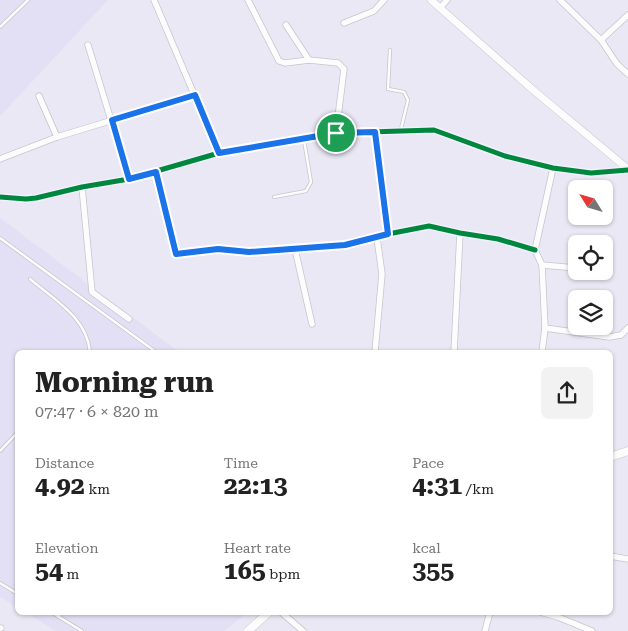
<!DOCTYPE html>
<html lang="en">
<head>
<meta charset="utf-8">
<style>
	:root { --surface:#fff; --page:#f2f2f2; --text:#222; --muted:#767676 }
	body { margin:0; font-family:"Roboto Serif",serif; background:var(--page); color:var(--text); height:100vh; display:flex; flex-direction:column; font-size:19px; white-space:nowrap }
	* { box-sizing:border-box; margin:0 }
	p { font-size:16px; color:var(--muted) }
	.icon { flex:none; width:28px; height:28px; fill:none; stroke:currentColor; stroke-width:2; stroke-linecap:round; stroke-linejoin:round }
	.map { position:relative; flex:1; overflow:hidden }
	.sheet { position:absolute; left:15px; top:350px; width:598px; height:265px; display:flex; flex-direction:column; background:var(--surface); border-radius:8px; box-shadow:0 1px 4px #0004 }
	.sheet>* { flex:none }
	.needle { width:32px; rotate:307deg }
	.tools { position:absolute; left:568px; top:180px; display:grid; gap:10px }
	.tools a { display:grid; place-items:center; width:45px; height:45px; border-radius:8px; background:var(--surface); box-shadow:0 1px 4px #0004; font-size:25px }
	.pin { position:absolute; display:grid; place-items:center; width:42px; height:42px; color:#fff; margin:-21px; border:2px solid #fff; border-radius:50%; box-shadow:0 1px 5px #0007 }
	.round { display:grid; place-items:center; flex:none; width:52px; height:52px; border-radius:8px; background:var(--page) }
	.head { display:flex; align-items:center; justify-content:space-between; height:85px; padding:0 20px }
	h1 { font-size:28px; font-weight:700; line-height:38px }
	.metrics { display:grid; grid-template-columns:repeat(3,1fr); gap:8px; height:85px; padding:5px 20px }
	.metrics div { display:grid; align-content:center }
	.metrics b { font-size:25px; font-weight:700 }
	.metrics small { font-size:14px; font-weight:400 }
	.metrics p { font-size:14px }
	.map>svg:first-child { display:block }
</style>
</head>
<body>
<div class="map">
<svg width="628" height="631" viewBox="0 0 628 631">
	<rect width="100%" height="100%" fill="#eae8f4"/>
	<g fill="#e3e0f6">
		<path d="M0,0h108l-108,116z"/>
		<path d="M0,218l179,134h-161l-1,255 -17,-10z"/>
		<path d="M26,613h221l-23,18h-168z"/>
	</g>
	<g fill="none" stroke-linecap="round" stroke-linejoin="round">
		<g stroke="#c6c5cf" stroke-width="4">
			<g id="service">
				<path d="M0,27l28,-27"/>
				<path d="M390,50l-2,39 16,3 4,8 -7,29"/>
				<path d="M274,197l32,-6 5,-9 -7,-42"/>
				<path d="M0,238l156,114"/>
				<path d="M30,279c25,21 57,39 60,73"/>
				<path d="M0,451l18,-19"/>
				<path d="M0,583l18,11"/>
				<path d="M51,612l31,19"/>
				<path d="M58,617l3,-5"/>
			</g>
		</g>
		<g stroke="#c6c5cf" stroke-width="7">
			<g id="minor">
				<path d="M154,0l65,153"/>
				<path d="M248,0l31,61 6,2 24,-3 29,3 6,6 -8,64"/>
				<path d="M560,0l41,40 16,24 11,10"/>
				<path d="M440,8l7,-8"/>
				<path d="M344,23l30,-12 10,-11"/>
				<path d="M286,25l23,35"/>
				<path d="M601,40l27,-25"/>
				<path d="M88,45l41,134"/>
				<path d="M39,96l18,41"/>
				<path d="M375,132l13,102"/>
				<path d="M0,159l57,-22 138,-42"/>
				<path d="M156,172l20,82 42,-5 31,3 96,-7 43,-11 41,-8 31,7 38,6 37,11"/>
				<path d="M82,187l10,105 37,27"/>
				<path d="M0,197l26,2 10,-1 46,-11 47,-8 90,-26 117,-20 98,-3 71,26 48,12 38,5 37,-3"/>
				<path d="M295,249l17,75"/>
				<path d="M542,265l34,3"/>
				<path d="M545,328l64,9 12,-2 7,-7"/>
				<path d="M375,352l7,-78 -5,-36"/>
				<path d="M454,352l6,-119"/>
				<path d="M542,352l3,-24 -3,-63 -7,-15 18,-82"/>
				<path d="M610,556l18,3"/>
				<path d="M281,612l22,19"/>
				<path d="M540,612l18,5 34,14"/>
				<path d="M0,628h1"/>
				<path d="M485,631l5,-19"/>
			</g>
		</g>
		<g stroke="#c6c5cf" stroke-width="8">
			<path id="tertiary" d="M431,0l101,89 96,80"/>
		</g>
		<g stroke="#c6c5cf" stroke-width="9">
			<g id="secondary">
				<path d="M610,457l18,-6"/>
				<path d="M248,631l21,-19"/>
			</g>
		</g>
		<use href="#service" stroke="#fcfcfd" stroke-width="2.5"/>
		<use href="#minor" stroke="#fcfcfd" stroke-width="5.5"/>
		<use href="#tertiary" stroke="#fcfcfd" stroke-width="7"/>
		<use href="#secondary" stroke="#fcfcfd" stroke-width="8"/>
		<g stroke="#f3f1ff" stroke-width="8">
			<g id="cycleway">
				<path d="M156,172l20,82 42,-5 31,3 96,-7 43,-11 41,-8 31,7 38,6 37,11"/>
				<path d="M0,197l26,2 10,-1 46,-11 47,-8 90,-26 117,-20 98,-3 71,26 48,12 38,5 37,-3"/>
			</g>
		</g>
		<use href="#cycleway" stroke="#00873e" stroke-width="5"/>
	</g>
	<g fill="none" stroke-linecap="round" stroke-linejoin="round">
		<g stroke="#fff" stroke-width="10">
			<path id="route" d="M195,95l24,58 117,-20 39,-1 13,102 -43,11 -96,7 -31,-3 -42,5 -20,-82 -27,7 -17,-59z"/>
		</g>
		<use href="#route" stroke="#1a73e8" stroke-width="6"/>
	</g>
</svg>
<div class="tools">
<a><svg class="needle" viewBox="-14 -14 28 28"><path d="M0-13l5 13h-10z" fill="#e53935"/><path d="M0 13l5-13h-10z" fill="#767676"/></svg></a>
<a><svg class="icon" aria-label="locate" viewBox="0 0 24 24"><circle cx="12" cy="12" r="6"/><path d="M12 2v4M12 18v4M2 12h4M18 12h4"/></svg></a>
<a><svg class="icon" aria-label="layers" viewBox="0 0 24 24"><path d="M12 4l9 5-9 5-9-5zM3 14l9 5 9-5"/></svg></a>
</div>
<div class="pin" style="left:336px;top:133px;background:#1e9e55"><svg class="icon" aria-label="arrive" viewBox="0 0 24 24"><path d="M6 21V4h12l-3 4 3 4H6"/></svg></div>
<section class="sheet">
<div class="head"><div><h1>Morning run</h1><p>07:47 · 6 × 820 m</p></div><a class="round"><svg class="icon" aria-label="share" viewBox="0 0 24 24"><path d="M12 15V3M7 8l5-5 5 5M5 13v7h14v-7"/></svg></a></div>
<div class="metrics">
<div><p>Distance</p><b>4.92<small> km</small></b></div>
<div><p>Time</p><b>22:13</b></div>
<div><p>Pace</p><b>4:31<small> /km</small></b></div>
</div>
<div class="metrics">
<div><p>Elevation</p><b>54<small> m</small></b></div>
<div><p>Heart rate</p><b>165<small> bpm</small></b></div>
<div><p>kcal</p><b>355</b></div>
</div>
</section>
</div>
</body>
</html>
